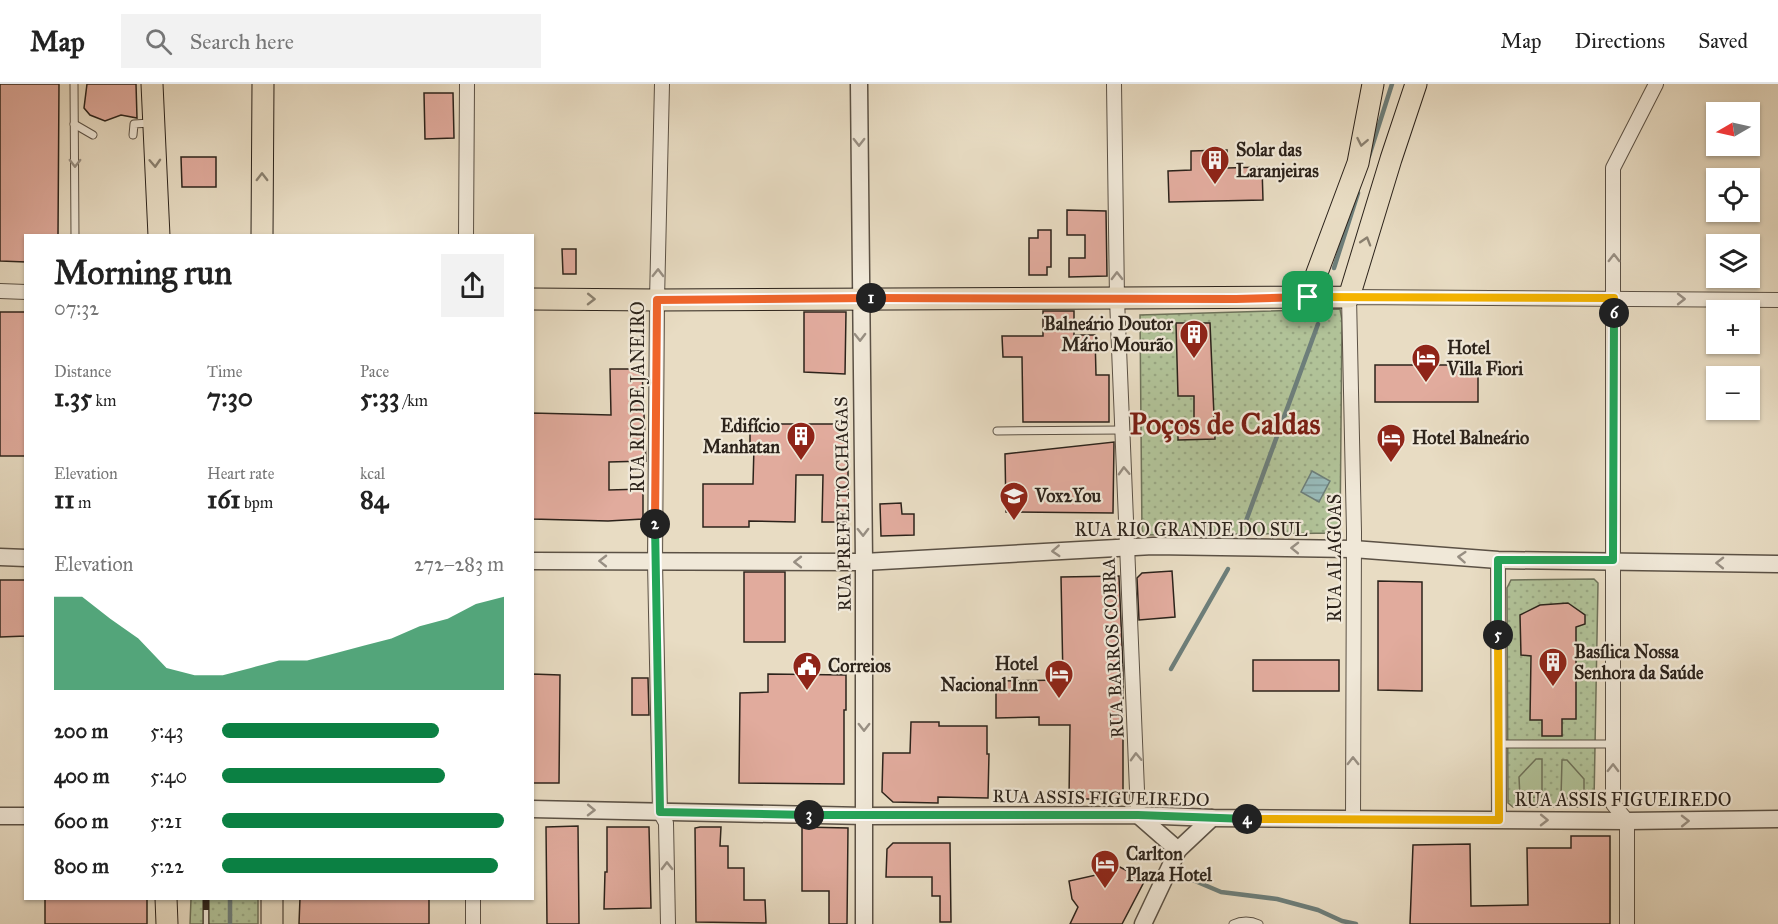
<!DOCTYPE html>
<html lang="en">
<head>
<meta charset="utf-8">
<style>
	:root { --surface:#fff; --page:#f2f2f2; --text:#222; --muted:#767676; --line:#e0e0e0; --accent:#0b8043 }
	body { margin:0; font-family:"IM FELL Great Primer",serif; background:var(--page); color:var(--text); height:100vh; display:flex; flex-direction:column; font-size:22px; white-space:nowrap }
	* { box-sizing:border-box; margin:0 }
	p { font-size:20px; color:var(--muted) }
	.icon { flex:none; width:33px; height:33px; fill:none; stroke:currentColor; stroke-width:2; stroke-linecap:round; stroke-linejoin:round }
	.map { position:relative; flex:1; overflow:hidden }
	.panel { position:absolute; left:24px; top:150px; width:510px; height:666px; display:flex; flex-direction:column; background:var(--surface); border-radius:0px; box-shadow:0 2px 4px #0004 }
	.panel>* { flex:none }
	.needle { width:39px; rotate:261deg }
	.tools { position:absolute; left:1706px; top:18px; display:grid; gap:12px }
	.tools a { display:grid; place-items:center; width:54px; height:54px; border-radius:0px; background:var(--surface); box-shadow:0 2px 4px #0004; font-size:30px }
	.pin { position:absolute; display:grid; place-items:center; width:51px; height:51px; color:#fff; margin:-26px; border-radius:12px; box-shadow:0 3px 9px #0006 }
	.km { position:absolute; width:30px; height:30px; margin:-15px; border-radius:50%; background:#222; color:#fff; font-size:16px; line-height:30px; text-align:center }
	.round { display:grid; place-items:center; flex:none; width:63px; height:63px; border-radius:0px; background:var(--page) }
	.headline { display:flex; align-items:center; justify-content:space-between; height:102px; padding:0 30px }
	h1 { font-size:33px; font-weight:800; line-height:45px }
	.stats { display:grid; grid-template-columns:repeat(3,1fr); gap:9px; height:102px; padding:6px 30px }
	.stats div { display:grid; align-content:center }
	.stats b { font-size:26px; font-weight:800 }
	.stats small { font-size:16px; font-weight:400 }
	.stats p { font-size:16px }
	.chart { height:168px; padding:12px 30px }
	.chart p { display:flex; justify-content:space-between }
	.chart svg { width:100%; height:108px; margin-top:6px; fill:var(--accent); opacity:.7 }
	ul { padding:0 30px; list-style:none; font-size:20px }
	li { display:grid; grid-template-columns:96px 72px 1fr; align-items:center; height:45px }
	li i { height:15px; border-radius:8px; background:var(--accent) }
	header { display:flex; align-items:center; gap:36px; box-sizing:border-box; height:84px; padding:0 30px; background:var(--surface); border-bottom:2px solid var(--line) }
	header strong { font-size:28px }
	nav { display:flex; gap:33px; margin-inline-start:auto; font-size:21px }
	.search { width:420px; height:54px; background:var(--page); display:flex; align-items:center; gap:15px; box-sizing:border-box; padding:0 21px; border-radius:0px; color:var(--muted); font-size:22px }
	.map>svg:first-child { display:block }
</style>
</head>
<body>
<header>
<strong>Map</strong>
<div class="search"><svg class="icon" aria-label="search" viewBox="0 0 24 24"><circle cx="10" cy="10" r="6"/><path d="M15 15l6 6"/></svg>Search here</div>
<nav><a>Map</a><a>Directions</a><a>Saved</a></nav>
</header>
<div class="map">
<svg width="1778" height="840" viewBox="0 0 1778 840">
	<defs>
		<pattern id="grass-dots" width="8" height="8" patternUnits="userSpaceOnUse" patternTransform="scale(1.5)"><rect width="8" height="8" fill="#b1c298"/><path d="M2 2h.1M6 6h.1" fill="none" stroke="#98a682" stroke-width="1.8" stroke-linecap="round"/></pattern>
		<pattern id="water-rules" width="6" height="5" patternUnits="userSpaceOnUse" patternTransform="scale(1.5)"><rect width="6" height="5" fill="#98bab9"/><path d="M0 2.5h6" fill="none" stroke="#7c9796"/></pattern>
	</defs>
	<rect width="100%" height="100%" fill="#e8dcc3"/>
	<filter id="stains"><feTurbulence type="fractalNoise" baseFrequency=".00333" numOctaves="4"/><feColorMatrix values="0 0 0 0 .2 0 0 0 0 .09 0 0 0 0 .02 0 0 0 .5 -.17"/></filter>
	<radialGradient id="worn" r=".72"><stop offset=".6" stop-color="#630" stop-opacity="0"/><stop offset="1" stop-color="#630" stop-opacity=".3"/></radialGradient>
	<g fill="url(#grass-dots)" stroke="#6e725a" stroke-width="1.5">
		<path d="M1340,225l2,11 -2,213 -198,2 -2,-220z"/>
		<path d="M1594,495l4,4 -4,218 -7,6h-74l-5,-4 -1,-215 4,-8z"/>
		<path d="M191,815h67v25h-68z"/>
	</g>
	<g fill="#b1c298" stroke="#6e725a" stroke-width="1.5">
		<path d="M1536,675h6v38l-22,1 -1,-21z"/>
		<path d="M1562,676h5l17,19v19h-23z"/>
	</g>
	<path fill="url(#water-rules)" stroke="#6d7e7a" stroke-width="1.5" d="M1312,387l18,10 -11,21 -18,-10z"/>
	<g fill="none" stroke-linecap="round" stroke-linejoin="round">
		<g stroke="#6d7e7a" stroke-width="4.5">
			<path d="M1369,72l23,-72"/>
			<path d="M1334,184l24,-75"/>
			<path d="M1246,437l72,-197"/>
			<path d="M1171,585l57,-100"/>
			<path d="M1188,794l33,14 56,7 41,11 24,11 14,3"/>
			<path d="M230,840v-26"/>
		</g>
	</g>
	<g fill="#e1ab9d" stroke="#2c231b" stroke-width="1.5">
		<path d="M0,0h59l-1,152h-32v26l-26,-1z"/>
		<path d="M87,0h49l1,34 -16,-3 -16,6 -15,-6 -6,-7z"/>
		<path d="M424,9h29l1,45 -29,1z"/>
		<path d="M1227,66v18l35,-1 1,33 -94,2 -1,-31 23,-1v-19z"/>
		<path d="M181,73h35v30h-34z"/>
		<path d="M1067,126l39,1 1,65 -38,1v-19h16v-23h-18z"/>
		<path d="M1038,146h13v37h-4v8h-18v-37h9z"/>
		<path d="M562,165h14v25h-13z"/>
		<path d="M1043,227h31v24h21l1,40h13v47h-86l-1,-65h-19l-1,-21h41z"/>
		<rect x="0" y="228" width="26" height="144"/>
		<path d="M804,228h42l-1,62 -41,-2z"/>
		<path d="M1176,239h34l5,116 -37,1v-15h16v-29h-16z"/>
		<rect x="1375" y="281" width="103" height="37"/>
		<path d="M610,285h32l4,92 -37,1v28l34,-1v30l-35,2 -76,-2v-106l79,2z"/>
		<path d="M750,340h98v98h-26l1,-47h-27l-1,47 -46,-1v6h-46v-43h50l1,-38h-4z"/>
		<path d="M1114,358l-1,71 -107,-1 -1,-58z"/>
		<path d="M901,419l1,11h12v21l-33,1 -1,-32z"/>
		<path d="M1172,487l3,46 -36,3 -2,-42 5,-5z"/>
		<rect x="744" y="488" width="41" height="70"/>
		<path d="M1119,492l4,93v130h-54l1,-74h-31v-8l-43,1v-37l67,-1 -2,-103z"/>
		<path d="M0,496h26v56l-26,1z"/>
		<path d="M1378,497l44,1v109l-44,-1z"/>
		<path d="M1568,519l17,12v9l-9,3v92h-14v17h-20v-16h-12l1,-64 -10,-1 -1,-40 20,-10z"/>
		<rect x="1253" y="576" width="86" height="31"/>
		<path d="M532,590l28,1 -1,108h-27z"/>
		<path d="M768,590l78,1v35h-2v74l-105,-1 1,-90 28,-1z"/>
		<path d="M632,594h16l1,37h-17z"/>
		<path d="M911,638h28v4h48v28h2l-1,44 -50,-1v6l-45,-1 -11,-10 1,-39h27z"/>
		<path d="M578,742l1,98h-32l-1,-97z"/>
		<path d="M607,743h42l2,81 -47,1 1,-37h2z"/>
		<path d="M700,743h21l-1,19h8v22h16v32h21l1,23 -70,-1 -1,-94z"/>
		<path d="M802,743l46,1 -1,96h-18v-33h-27z"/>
		<path d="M1571,752h39v88h-200l3,-79 57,-1 1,62 57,-1 -1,-57h44z"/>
		<path d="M893,759h57l1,79h-11v-26h-8v-19h-46l1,-28z"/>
		<path d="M1112,779l33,17 -23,44h-52l8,-17 -6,-8 -3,-18 27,-6 7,4z"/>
		<rect x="45" y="814" width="102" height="26"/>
		<path d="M300,814h129v26h-130z"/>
	</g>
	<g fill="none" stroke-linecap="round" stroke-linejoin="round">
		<g stroke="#5b5145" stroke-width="9">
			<g id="service">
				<path d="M74,0l1,152"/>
				<path d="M74,40l19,11"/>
				<path d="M133,51l1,-11 16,-1"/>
				<path d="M997,347l126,-1"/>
				<path d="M1500,660h113"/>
				<path d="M1233,840c9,-4 17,-4 26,0"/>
			</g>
		</g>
		<g stroke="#5b5145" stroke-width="16">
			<g id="minor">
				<path d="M662,0l-5,216 -2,262 5,250 6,11 2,101"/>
				<path d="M1114,0l3,215 21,516"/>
				<path d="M466,152l1,-152"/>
				<path d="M0,207l26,1"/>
				<path d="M1498,476l1,260"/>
				<path d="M1353,736l1,-288 -5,-235 429,3"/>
				<path d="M473,814v26"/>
				<path d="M1627,840v-103l-14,-17v-636l43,-84"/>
			</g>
		</g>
		<g stroke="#5b5145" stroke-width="19">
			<g id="tertiary">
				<path d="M859,0l5,478v362"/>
				<path d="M0,473l26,1"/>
				<path d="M532,477l332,1 289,-16 200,3 145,11 280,4"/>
				<path d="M532,725l333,7 273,-1 74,3 415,3 151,-2"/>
				<path d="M1138,731l40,35"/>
				<path d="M0,732h26"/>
				<path d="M1143,840l35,-74 34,-32"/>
			</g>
		</g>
		<g stroke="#2c231b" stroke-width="23">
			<g id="primary">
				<path d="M152,0l7,152"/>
				<path d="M262,152l1,-152"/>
				<path d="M1308,213l50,-134 15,-79"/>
				<path d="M532,215l125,1 692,-3 42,-138 25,-75"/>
				<path d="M166,814l1,26"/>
				<path d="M272,840v-26"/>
			</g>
		</g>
		<use href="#service" stroke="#f0e8d8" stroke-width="7"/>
		<use href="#minor" stroke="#f0e8d8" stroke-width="14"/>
		<use href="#tertiary" stroke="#f0e8d8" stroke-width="16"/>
		<use href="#primary" stroke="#e8dcc3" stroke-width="21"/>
		<g stroke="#2c231b" stroke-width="7">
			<path id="rail" d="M206,840v-26"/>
		</g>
		<use href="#rail" stroke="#f0e8d8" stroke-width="4.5" stroke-dasharray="14" stroke-linecap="butt"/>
	</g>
	<defs><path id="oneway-chevron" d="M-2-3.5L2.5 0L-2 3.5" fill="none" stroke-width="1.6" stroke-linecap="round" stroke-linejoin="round" transform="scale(1.5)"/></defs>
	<g stroke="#988f83">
		<use href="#oneway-chevron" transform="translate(859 58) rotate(90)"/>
		<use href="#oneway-chevron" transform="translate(75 79) rotate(90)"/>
		<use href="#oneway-chevron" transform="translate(1614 174) rotate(-90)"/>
		<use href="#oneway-chevron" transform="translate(658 189) rotate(-89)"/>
		<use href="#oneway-chevron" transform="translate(1117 192) rotate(-91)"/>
		<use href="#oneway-chevron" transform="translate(1681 215)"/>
		<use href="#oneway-chevron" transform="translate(860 253) rotate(89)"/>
		<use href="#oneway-chevron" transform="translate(1124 387) rotate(-92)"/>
		<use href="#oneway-chevron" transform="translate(863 448) rotate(89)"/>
		<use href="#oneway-chevron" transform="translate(1295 464) rotate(-179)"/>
		<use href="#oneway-chevron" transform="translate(1056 467) rotate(177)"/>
		<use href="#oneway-chevron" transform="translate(1462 473) rotate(-176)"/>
		<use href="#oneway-chevron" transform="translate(603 477) rotate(-179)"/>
		<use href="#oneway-chevron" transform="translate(798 478) rotate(180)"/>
		<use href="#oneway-chevron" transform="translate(1720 479) rotate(-179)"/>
		<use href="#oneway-chevron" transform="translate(864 643) rotate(90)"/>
		<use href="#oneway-chevron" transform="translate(1136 673) rotate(-92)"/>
		<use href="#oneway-chevron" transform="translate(1353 677) rotate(-90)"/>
		<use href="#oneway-chevron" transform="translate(1613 684) rotate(-89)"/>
		<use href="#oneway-chevron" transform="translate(591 726) rotate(1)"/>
		<use href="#oneway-chevron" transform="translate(1544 736) rotate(1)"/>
		<use href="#oneway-chevron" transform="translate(1685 737) rotate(-1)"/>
		<use href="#oneway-chevron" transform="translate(667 782) rotate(-91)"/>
	</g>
	<g stroke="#8a806f">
		<use href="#oneway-chevron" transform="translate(1362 58) rotate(101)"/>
		<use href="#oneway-chevron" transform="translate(155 79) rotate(87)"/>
		<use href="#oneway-chevron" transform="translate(262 93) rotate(-90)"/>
		<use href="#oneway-chevron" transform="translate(1366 157) rotate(-73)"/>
		<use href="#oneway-chevron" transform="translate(591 215) rotate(1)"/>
	</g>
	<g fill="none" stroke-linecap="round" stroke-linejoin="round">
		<g stroke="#fff" stroke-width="12">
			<path id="split-1" d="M871,214l365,1 72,-2"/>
		</g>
		<g stroke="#fff" stroke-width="12">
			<path id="split-2" d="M655,440l2,-224 214,-2"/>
		</g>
		<g stroke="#fff" stroke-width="12">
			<path id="split-3" d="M655,440l5,288 149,3"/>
		</g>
		<g stroke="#fff" stroke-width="12">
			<path id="split-4" d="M809,731h329l109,4"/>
		</g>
		<g stroke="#fff" stroke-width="12">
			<path id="split-5" d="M1247,735l252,1 -1,-185"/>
		</g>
		<g stroke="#fff" stroke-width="12">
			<path id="split-6" d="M1498,551v-75h115l1,-247"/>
		</g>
		<g stroke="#fff" stroke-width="12">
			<path id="split-7" d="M1308,213l306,1v15"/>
		</g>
		<use href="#split-1" stroke="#f0652b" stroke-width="8"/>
		<use href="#split-2" stroke="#f0652b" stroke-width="8"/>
		<use href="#split-3" stroke="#22a559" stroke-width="8"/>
		<use href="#split-4" stroke="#22a559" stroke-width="8"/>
		<use href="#split-5" stroke="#f5b400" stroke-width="8"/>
		<use href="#split-6" stroke="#22a559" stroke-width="8"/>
		<use href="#split-7" stroke="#f5b400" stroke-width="8"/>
	</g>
	<defs>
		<g id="building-pin" transform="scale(1.5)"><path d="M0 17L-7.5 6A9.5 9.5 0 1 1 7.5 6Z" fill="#8f2418" stroke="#f0e8d8"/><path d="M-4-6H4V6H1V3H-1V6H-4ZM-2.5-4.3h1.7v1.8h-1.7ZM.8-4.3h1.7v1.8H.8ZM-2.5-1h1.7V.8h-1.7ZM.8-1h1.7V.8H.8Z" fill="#fff"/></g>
		<g id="hotel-pin" transform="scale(1.5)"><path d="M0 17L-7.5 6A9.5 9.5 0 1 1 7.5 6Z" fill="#8f2418" stroke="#f0e8d8"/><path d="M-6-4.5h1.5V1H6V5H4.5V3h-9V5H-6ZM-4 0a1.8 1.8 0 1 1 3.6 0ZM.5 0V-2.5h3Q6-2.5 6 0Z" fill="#fff"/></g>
		<g id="school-pin" transform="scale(1.5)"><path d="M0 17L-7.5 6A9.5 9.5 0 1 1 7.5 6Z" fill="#8f2418" stroke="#f0e8d8"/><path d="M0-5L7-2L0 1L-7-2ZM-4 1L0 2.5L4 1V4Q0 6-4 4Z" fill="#fff"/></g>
		<g id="civic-pin" transform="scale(1.5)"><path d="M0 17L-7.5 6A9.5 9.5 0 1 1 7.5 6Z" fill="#8f2418" stroke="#f0e8d8"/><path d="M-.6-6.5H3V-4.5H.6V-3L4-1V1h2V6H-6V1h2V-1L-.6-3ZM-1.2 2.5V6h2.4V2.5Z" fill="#fff"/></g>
	</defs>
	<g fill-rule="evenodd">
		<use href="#building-pin" x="1215" y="76"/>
		<use href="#building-pin" x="1194" y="250"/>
		<use href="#hotel-pin" x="1426" y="274"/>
		<use href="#building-pin" x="801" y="352"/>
		<use href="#hotel-pin" x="1391" y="354"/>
		<use href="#school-pin" x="1014" y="412"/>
		<use href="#building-pin" x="1553" y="578"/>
		<use href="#civic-pin" x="807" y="582"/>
		<use href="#hotel-pin" x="1059" y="590"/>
		<use href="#hotel-pin" x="1105" y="780"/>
	</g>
	<g text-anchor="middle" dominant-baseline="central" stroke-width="4.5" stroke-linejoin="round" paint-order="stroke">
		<g font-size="18" font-weight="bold" fill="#2c231b" stroke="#f0e8d8" text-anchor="start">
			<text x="1236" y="66">Solar das<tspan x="1236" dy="21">Laranjeiras</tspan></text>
			<text x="1173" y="240" text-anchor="end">Balneário Doutor<tspan x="1173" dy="21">Mário Mourão</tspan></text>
			<text x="1447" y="264">Hotel<tspan x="1447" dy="21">Villa Fiori</tspan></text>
			<text x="780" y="342" text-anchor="end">Edifício<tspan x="780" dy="21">Manhatan</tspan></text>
			<text x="1412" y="354">Hotel Balneário</text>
			<text x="1035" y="412">Vox2You</text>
			<text x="1574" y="568">Basílica Nossa<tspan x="1574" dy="21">Senhora da Saúde</tspan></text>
			<text x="1038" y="580" text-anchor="end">Hotel<tspan x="1038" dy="21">Nacional Inn</tspan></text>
			<text x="828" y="582">Correios</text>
			<text x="1126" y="770">Carlton<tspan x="1126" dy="21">Plaza Hotel</tspan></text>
		</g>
		<g font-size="18" fill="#2c231b" stroke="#f0e8d8">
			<text transform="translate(638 313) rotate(-90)">RUA RIO DE JANEIRO</text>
			<text transform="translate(843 420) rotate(-91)">RUA PREFEITO CHAGAS</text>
			<text x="1191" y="446">RUA RIO GRANDE DO SUL</text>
			<text transform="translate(1335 474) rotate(-90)">RUA ALAGOAS</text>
			<text transform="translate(1113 564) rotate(-93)">RUA BARROS COBRA</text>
			<text transform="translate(1101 714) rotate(1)">RUA ASSIS FIGUEIREDO</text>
			<text x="1623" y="716">RUA ASSIS FIGUEIREDO</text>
		</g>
		<g font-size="30" font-weight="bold" fill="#7a1f14" stroke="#f0e8d8">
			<text x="1225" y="340">Poços de Caldas</text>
		</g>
	</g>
	<rect width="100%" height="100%" filter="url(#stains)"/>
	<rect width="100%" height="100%" fill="url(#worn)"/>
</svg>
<div class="tools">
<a><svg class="needle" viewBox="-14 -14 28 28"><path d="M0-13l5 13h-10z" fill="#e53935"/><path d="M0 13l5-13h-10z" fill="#767676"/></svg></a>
<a><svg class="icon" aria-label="locate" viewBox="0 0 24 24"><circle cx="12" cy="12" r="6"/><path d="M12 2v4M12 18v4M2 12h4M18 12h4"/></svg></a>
<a><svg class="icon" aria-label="layers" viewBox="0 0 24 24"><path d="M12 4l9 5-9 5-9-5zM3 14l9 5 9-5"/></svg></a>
<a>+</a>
<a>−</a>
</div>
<div class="pin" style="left:1308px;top:213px;background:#1e9e55"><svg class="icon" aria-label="arrive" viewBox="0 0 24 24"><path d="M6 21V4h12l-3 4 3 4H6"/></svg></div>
<b class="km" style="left:871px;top:214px">1</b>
<b class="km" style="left:655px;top:440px">2</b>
<b class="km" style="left:809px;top:731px">3</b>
<b class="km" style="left:1247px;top:735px">4</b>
<b class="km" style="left:1498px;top:551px">5</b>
<b class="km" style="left:1614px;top:229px">6</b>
<section class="panel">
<div class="headline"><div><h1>Morning run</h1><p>07:32</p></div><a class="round"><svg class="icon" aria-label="share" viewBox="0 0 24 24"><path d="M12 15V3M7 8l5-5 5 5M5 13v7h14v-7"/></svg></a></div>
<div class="stats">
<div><p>Distance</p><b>1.35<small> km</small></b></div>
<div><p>Time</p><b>7:30</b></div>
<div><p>Pace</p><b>5:33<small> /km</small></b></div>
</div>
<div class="stats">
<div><p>Elevation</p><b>11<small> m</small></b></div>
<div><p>Heart rate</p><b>161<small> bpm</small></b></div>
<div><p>kcal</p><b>84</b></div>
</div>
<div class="chart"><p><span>Elevation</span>272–283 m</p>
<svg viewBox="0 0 160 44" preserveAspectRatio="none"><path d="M0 44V6L10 6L20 15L30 23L40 35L50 38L60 38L70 35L80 32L90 32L100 29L110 26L120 23L130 18L140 15L150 9L160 6V44z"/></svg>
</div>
<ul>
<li><b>200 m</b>5:43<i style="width:77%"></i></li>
<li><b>400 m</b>5:40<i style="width:79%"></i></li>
<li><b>600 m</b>5:21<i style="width:100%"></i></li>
<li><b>800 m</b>5:22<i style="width:98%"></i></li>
</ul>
</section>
</div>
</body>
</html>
